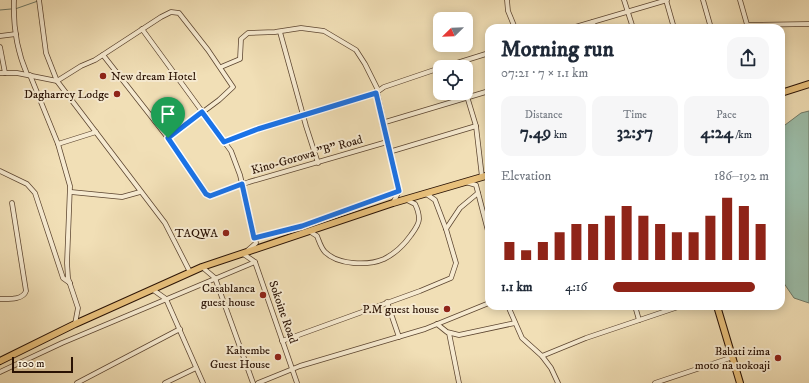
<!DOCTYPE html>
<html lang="en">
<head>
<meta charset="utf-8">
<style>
	:root { --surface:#fff; --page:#f6f6f7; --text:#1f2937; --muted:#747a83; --accent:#8f2418 }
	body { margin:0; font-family:"IM FELL DW Pica",serif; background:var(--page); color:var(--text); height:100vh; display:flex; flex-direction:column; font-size:15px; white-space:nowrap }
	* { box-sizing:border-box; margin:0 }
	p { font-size:13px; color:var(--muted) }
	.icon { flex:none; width:22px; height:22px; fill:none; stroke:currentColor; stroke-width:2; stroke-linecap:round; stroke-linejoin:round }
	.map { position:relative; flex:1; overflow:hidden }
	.panel { position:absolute; left:485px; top:24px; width:300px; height:286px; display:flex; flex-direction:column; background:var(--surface); border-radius:12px; box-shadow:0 2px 10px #0003 }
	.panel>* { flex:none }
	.needle { width:26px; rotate:247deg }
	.controls { position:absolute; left:433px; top:12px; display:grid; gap:8px }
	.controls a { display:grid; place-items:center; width:40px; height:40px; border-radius:8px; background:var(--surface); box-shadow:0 2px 10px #0003; font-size:20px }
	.scale { position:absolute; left:12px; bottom:10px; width:61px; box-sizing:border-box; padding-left:4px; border:2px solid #2a1204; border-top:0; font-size:11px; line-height:14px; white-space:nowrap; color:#2a1204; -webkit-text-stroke:3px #f6ead0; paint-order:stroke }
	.pin { position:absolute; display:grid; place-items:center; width:34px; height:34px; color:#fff; margin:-41px -17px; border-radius:50% 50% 50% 0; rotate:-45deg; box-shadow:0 0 4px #0007 }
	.pin .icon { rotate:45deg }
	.round { display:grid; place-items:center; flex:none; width:42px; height:42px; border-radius:12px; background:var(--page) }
	.overview { display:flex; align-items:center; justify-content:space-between; height:68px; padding:0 16px }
	h1 { font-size:22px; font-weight:800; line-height:30px }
	.stats { display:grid; grid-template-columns:repeat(3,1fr); gap:6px; height:68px; padding:4px 16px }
	.stats div { display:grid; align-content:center; border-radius:10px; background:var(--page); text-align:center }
	.stats b { font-size:17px; font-weight:800 }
	.stats small { font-size:11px; font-weight:400 }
	.stats p { font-size:11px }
	.chart { height:112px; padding:8px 16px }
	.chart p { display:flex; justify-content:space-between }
	.chart svg { width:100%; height:72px; margin-top:4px; stroke:var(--accent); stroke-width:6 }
	ul { padding:0 16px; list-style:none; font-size:13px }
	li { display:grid; grid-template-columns:64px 48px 1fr; align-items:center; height:30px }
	li i { height:10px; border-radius:5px; background:var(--accent) }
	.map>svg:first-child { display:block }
</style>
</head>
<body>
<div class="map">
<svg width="809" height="383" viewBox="0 0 809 383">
	<rect width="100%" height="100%" fill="#f1dfb6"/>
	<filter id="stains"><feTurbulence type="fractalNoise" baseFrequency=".005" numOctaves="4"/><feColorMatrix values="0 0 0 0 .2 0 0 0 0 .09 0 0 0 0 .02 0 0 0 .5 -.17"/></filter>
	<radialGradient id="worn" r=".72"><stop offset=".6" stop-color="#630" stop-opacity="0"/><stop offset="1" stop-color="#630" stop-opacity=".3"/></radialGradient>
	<path fill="#9bbda9" stroke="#6e7967" d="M809,111v192l-15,-5 -13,-19v-151l20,-15z"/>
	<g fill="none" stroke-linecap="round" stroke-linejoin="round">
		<g stroke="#6e7967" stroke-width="1">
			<path d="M15,9l23,-8"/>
			<path d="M0,10l11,-1"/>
		</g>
		<g stroke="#5c4530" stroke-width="5.5">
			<g id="minor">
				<path d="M14,0c-1,25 3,51 13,74"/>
				<path d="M39,0l7,53 11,28 108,142 25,49"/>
				<path d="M507,0l1,11 7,17"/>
				<path d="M624,0l9,28"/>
				<path d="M666,0l8,28"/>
				<path d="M703,0l8,28"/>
				<path d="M740,0l8,28"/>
				<path d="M593,22l1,6"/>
				<path d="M747,25l62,-1"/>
				<path d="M572,28l95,-28"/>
				<path d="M142,29l89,122 9,24 16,68 -8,7"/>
				<path d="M280,32l26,94 12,37"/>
				<path d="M0,36l16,-2"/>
				<path d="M0,47l5,26"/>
				<path d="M103,55l65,83 38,56 4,2 39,-14 138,-40"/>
				<path d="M221,67l19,-8 1,-20 7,-6 27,-1 26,-4 23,3 32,19 9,14 13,26"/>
				<path d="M444,67l45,-14"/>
				<path d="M0,73h17l40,8 24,-15 14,-6 66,-43 10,-5 8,1 29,37 25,37 -14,13 -51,38"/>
				<path d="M30,75l28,69 12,42 -3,77 1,15 10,30 -3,16"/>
				<path d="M466,93l10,33 6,51"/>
				<path d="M382,123l107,-32"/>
				<path d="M224,142l34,-13 118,-36"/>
				<path d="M58,144l38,-12"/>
				<path d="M389,152l87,-26"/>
				<path d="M0,171l27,13 8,9 28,85 7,5"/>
				<path d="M466,182l10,3 13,50"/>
				<path d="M71,192l51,5 18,-5"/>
				<path d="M393,203l6,-12 -22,-99 7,-5 56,-19"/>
				<path d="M446,229l14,-21 18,-15"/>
				<path d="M309,231l8,5c2,5 4,12 8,16 13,13 43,14 59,7 10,-5 20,-14 27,-24 3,-4 8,-11 8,-16 0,-5 -2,-11 -4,-15l-10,-5"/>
				<path d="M254,238l48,-12 97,-34"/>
				<path d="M242,253l13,9 42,121"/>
				<path d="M202,267l13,11 38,105"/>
				<path d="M152,289l14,10 37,84"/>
				<path d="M0,299c9,0 23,1 26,-8l-14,-88"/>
				<path d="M387,302l12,35"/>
				<path d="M508,306l14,32 20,18 9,12 7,15"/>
				<path d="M635,306l4,14"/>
				<path d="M437,324l10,8 12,3 56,-12"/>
				<path d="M449,333l10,50"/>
				<path d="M282,341l138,-50 31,-13 5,-15 -10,-34 -11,-29 -10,-7"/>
				<path d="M542,356l44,-18 95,-32"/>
				<path d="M0,372l62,-29 193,-81"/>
				<path d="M77,383l103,-54"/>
				<path d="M165,383l31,-15"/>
				<path d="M258,383l42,-17 125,-37 64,-26"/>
				<path d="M655,383l78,-26"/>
			</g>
		</g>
		<g stroke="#2a1204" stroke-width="8">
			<g id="highway">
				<path d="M781,93l28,-9"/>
				<path d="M717,306l23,77"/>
				<path d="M0,361l75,-37 127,-57 191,-64 96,-28"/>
			</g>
		</g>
		<use href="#minor" stroke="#f6ead0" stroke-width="4"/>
		<use href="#highway" stroke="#e8c07b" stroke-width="6"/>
	</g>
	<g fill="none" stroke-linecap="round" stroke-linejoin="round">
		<g stroke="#fff" stroke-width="8">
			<path id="route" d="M376,93l23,98 -97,35 -48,12 -12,-54 -32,12 -4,-2 -38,-56 34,-26 22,30 34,-13z"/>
		</g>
		<use href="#route" stroke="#1a73e8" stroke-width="5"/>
	</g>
	<g fill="#8f2418" stroke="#f6ead0" stroke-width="1.5">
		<circle cx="103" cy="76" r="4"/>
		<circle cx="117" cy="94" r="4"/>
		<circle cx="226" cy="233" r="4"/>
		<circle cx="263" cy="295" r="4"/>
		<circle cx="447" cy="309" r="4"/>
		<circle cx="278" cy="357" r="4"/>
		<circle cx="778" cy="358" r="4"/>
	</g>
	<g text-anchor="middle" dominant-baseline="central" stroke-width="4" stroke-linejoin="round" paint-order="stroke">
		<g font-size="12" fill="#2a1204" stroke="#f6ead0" text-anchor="end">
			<text x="111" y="76" text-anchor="start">New dream Hotel</text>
			<text x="109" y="94">Dagharrcy Lodge</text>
			<text x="218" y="233">TAQWA</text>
			<text x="255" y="288">Casablanca<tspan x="255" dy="14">guest house</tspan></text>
			<text x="439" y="309">P.M guest house</text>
			<text x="270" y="350">Kahembe<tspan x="270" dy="14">Guest House</tspan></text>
			<text x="770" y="351">Babati zima<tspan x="770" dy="14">moto na uokoaji</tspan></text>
		</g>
		<g font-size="12" fill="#2a1204" stroke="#f6ead0">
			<text transform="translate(307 155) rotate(-16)">Kino-Gorowa "B" Road</text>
			<text transform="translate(283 312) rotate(71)">Sokoine Road</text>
		</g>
	</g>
	<rect width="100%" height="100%" filter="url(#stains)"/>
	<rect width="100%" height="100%" fill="url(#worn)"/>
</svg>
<div class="controls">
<a><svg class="needle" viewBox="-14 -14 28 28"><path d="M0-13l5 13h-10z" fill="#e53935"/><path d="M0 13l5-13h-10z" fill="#747a83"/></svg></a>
<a><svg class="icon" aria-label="locate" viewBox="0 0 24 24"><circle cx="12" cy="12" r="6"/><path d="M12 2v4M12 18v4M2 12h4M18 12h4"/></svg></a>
</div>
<div class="scale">100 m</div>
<div class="pin" style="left:168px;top:138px;background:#1e9e55"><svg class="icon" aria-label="arrive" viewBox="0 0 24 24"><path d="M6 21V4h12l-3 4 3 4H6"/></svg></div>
<section class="panel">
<div class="overview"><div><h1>Morning run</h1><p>07:21 · 7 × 1.1 km</p></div><a class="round"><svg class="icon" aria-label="share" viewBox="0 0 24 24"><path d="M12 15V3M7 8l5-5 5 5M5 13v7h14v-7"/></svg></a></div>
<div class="stats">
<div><p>Distance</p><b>7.49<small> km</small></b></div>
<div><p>Time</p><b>32:57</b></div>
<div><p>Pace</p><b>4:24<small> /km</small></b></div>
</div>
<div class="chart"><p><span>Elevation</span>186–192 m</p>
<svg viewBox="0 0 160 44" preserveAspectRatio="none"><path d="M5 44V33M15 44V38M25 44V33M35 44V27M45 44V22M55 44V22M65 44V17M75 44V11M85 44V17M95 44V22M105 44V27M115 44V27M125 44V17M135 44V6M145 44V11M155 44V22"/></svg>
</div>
<ul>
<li><b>1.1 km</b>4:16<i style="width:91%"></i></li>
</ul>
</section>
</div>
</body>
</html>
